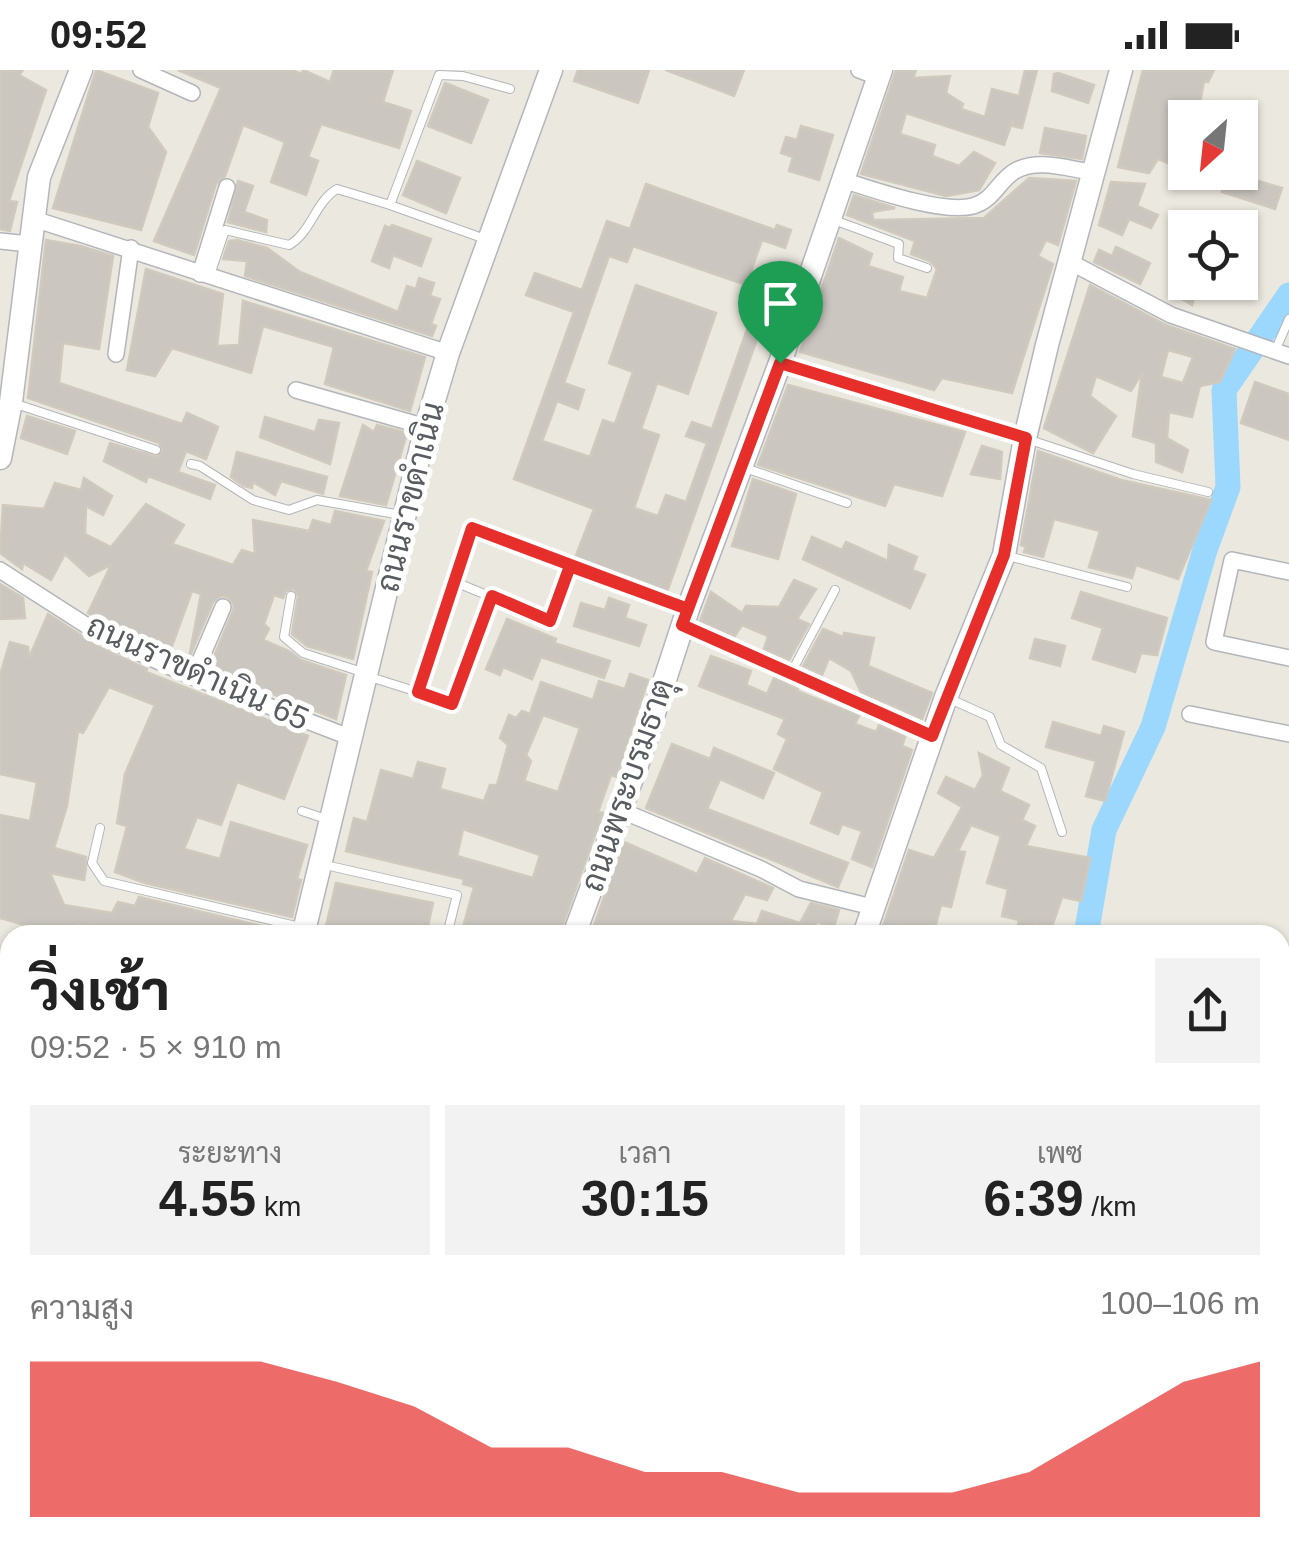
<!DOCTYPE html>
<html lang="th">
<head>
<meta charset="utf-8">
<style>
	:root { --surface:#fff; --page:#f2f2f2; --text:#222; --muted:#767676; --accent:#e62f2a }
	body { margin:0; font-family:Helvetica,Sarabun,sans-serif; background:var(--page); color:var(--text); height:100vh; display:flex; flex-direction:column; font-size:38px; white-space:nowrap }
	* { box-sizing:border-box; margin:0 }
	p { font-size:32px; color:var(--muted) }
	.icon { flex:none; width:55px; height:55px; fill:none; stroke:currentColor; stroke-width:2; stroke-linecap:round; stroke-linejoin:round }
	.map { position:relative; flex:1; overflow:hidden }
	.sheet { position:absolute; left:0px; top:855px; width:1290px; height:640px; display:flex; flex-direction:column; background:var(--surface); border-radius:30px 30px 0 0; box-shadow:0 2px 8px #0004 }
	.sheet>* { flex:none }
	.needle { width:65px; rotate:207deg }
	.fabs { position:absolute; left:1168px; top:30px; display:grid; gap:20px }
	.fabs a { display:grid; place-items:center; width:90px; height:90px; border-radius:0px; background:var(--surface); box-shadow:0 2px 8px #0004; font-size:50px }
	.pin { position:absolute; display:grid; place-items:center; width:85px; height:85px; color:#fff; margin:-102px -42px; border-radius:50% 50% 50% 0; rotate:-45deg; box-shadow:0 0 10px #0007 }
	.pin .icon { rotate:45deg }
	.round { display:grid; place-items:center; flex:none; width:105px; height:105px; border-radius:0px; background:var(--page) }
	.overview { display:flex; align-items:center; justify-content:space-between; height:170px; padding:0 30px }
	h1 { font-size:55px; font-weight:800; line-height:75px }
	.metrics { display:grid; grid-template-columns:repeat(3,1fr); gap:15px; height:170px; padding:10px 30px }
	.metrics div { display:grid; align-content:center; border-radius:0px; background:var(--page); text-align:center }
	.metrics b { font-size:50px; font-weight:800 }
	.metrics small { font-size:28px; font-weight:400 }
	.metrics p { font-size:28px }
	.chart { height:280px; padding:20px 30px }
	.chart p { display:flex; justify-content:space-between }
	.chart svg { width:100%; height:180px; margin-top:10px; fill:var(--accent); opacity:.7 }
	.status { display:flex; justify-content:space-between; align-items:center; height:70px; padding:0 50px; background:var(--surface); direction:ltr }
	.status svg { height:28px; fill:currentColor }
	.map>svg:first-child { display:block }
</style>
</head>
<body>
<div class="status"><b>09:52</b><svg viewBox="0 0 49 12"><path d="M0 12V9h3v3zM5 12V6h3v6zM10 12V3h3v9zM15 12V0h3v12zM26 1h20v11H26zM47 4h2v5h-2z"/></svg></div>
<div class="map">
<svg width="1289" height="1495" viewBox="0 0 1289 1495">
	<rect width="100%" height="100%" fill="#ebe8df"/>
	<g fill="none" stroke-linecap="round" stroke-linejoin="round">
		<g stroke="#9cd8fe" stroke-width="25">
			<path d="M1086,865l18,-105 49,-103 52,-177 23,-63 -4,-97 65,-95"/>
			<path d="M838,1495l3,-10"/>
		</g>
	</g>
	<g fill="#cbc6c0" stroke="#d0c9be" stroke-width="2.5" fill-rule="evenodd">
		<path d="M0,0h23l-4,5 27,15 -37,111 8,1 -7,29 -10,-2z"/>
		<path d="M96,0l62,23 -10,34 18,25 -25,78 -88,-22z"/>
		<path d="M178,0h113l11,4 1,-4 27,12 4,-12h59l-10,32 28,9 -12,37 -78,-24 -13,33 10,4 -12,34 -35,-13 14,-40 -42,-17 -18,51 -9,8 -22,71 -40,-14 67,-153z"/>
		<path d="M578,0h71l-11,33 -64,-22z"/>
		<path d="M666,0h78l-10,26z"/>
		<path d="M896,0h20l-3,8 37,-2 -4,17 17,11 -2,5 24,8 7,-28 27,7 6,-26h12l-15,58 -9,-2v-7l-9,26 -98,-32 -6,21 35,11 -3,11 27,10 15,-14 21,11 -16,27 -33,6 -85,-22z"/>
		<path d="M1143,0h71l-6,12 -4,-1 -7,37h-12v27l-7,22 -20,-8 -9,14 -31,-6z"/>
		<path d="M1058,3l36,12 -6,18 -36,-12 2,-17z"/>
		<path d="M445,13l43,17 -17,43 -43,-17z"/>
		<path d="M801,56l32,9 -14,45 -30,-9 4,-14 -12,-4 5,-16 11,3z"/>
		<path d="M1045,58l41,8 -4,23 -42,-6z"/>
		<path d="M417,91l43,17 -14,35 -43,-18z"/>
		<path d="M1228,102l54,16 -7,21 -53,-17z"/>
		<path d="M1029,108l47,3 -18,64 -12,-5 -8,16 15,8 -41,129 -70,-15 -8,12 -134,-38 39,-114 33,16 -4,12 35,11 -4,14 28,7 10,-29 -7,-8 -19,-7 4,-13 -68,-26 7,-20 41,13 -23,4 1,8 111,-2z"/>
		<path d="M238,111l15,5 -9,26 23,8 -1,12 -38,-10z"/>
		<path d="M1111,112l34,2 -8,22 21,9 -7,13 -22,-9 -7,16 -23,-10z"/>
		<path d="M646,114l129,46 2,-5 14,5 -6,18 -23,-8 -11,31 27,9 -111,312 -92,-34 19,-49 -80,-30 60,-167 -48,-17 9,-22 47,17 25,-69 23,8zM633,176l128,44 -49,139 -20,-7 -6,14 21,7 -21,59 -20,-7 -8,21 -24,-8 25,-73 -18,-6 16,-46 31,11 28,-81 -80,-28 -27,78 24,9 -18,52 -12,-4 -13,37 -48,-16 15,-40 21,8 6,-19 -20,-7 45,-127 18,6z"/>
		<path d="M392,155l39,14 -10,27 -28,-11 -4,13 -17,-7 13,-35 5,2z"/>
		<path d="M46,170l34,6 33,10 -14,93 -36,-6 -4,40 123,41 5,-11 31,14 -12,32 -20,-8 -8,21 37,13 -5,14 -62,-23 -2,6 -42,-21 6,-18 47,14 6,-6 -4,-8 -131,-45z"/>
		<path d="M237,170l30,8 33,24 98,40 9,-26 9,3 3,-11 15,5 -4,13 10,3 -9,25 5,2 -4,10 -187,-60 2,-15 -24,-2 6,-18z"/>
		<path d="M1116,177l34,16 -10,21 -46,-22 5,-12 13,6z"/>
		<path d="M1183,191l2,21h13l-6,23 -20,-12z"/>
		<path d="M146,199l77,25 -6,52 22,-1 4,-44 182,56 -15,54 -85,-27 9,-37 -71,-21 -12,47 -79,-25 -17,28 -28,-6z"/>
		<path d="M1090,215l76,40 69,24 -15,33 -20,4 -8,31 -23,-5 -2,26 21,12 -6,22 -26,-10v-19l-23,-7 9,-63 -11,18 -35,-15 -6,20 26,20 -23,37 -49,-25zM1168,280l25,7 -10,26 -22,-6z"/>
		<path d="M1255,312l34,12v46l-48,-17z"/>
		<path d="M788,315l177,47 -23,64 -48,-12 -9,22 -127,-41z"/>
		<path d="M27,346l48,15 -8,23 -46,-16z"/>
		<path d="M265,347l50,15 4,-12 20,3 -9,41 -70,-27z"/>
		<path d="M363,355l11,7 3,-7 30,8 -21,72 -46,-9z"/>
		<path d="M982,376l20,6 -2,27 -29,-5z"/>
		<path d="M1038,381l83,29 90,20 -33,79 -42,-14 -4,13 -43,-11 11,-36 -46,-12 -11,38 -19,-5 2,-5 -5,-2z"/>
		<path d="M237,382l90,25 -4,17 -42,-13 -6,14 -22,-13 -1,6 -8,-2 -13,-9z"/>
		<path d="M84,408l28,18 -9,19 -17,-9 -1,28 26,13 35,-43 38,21 -12,19 61,21 9,-15 13,4 -2,-34 56,11 4,-11 18,5 4,-14 49,10 -18,50 6,1 -19,87 -46,-13 -15,-12 6,-38 -5,-7 -7,2 -3,7 -9,-3 -10,29 5,5 -6,11 26,11 12,9 45,15 -10,44 -127,-50 24,-58 1,-6 -6,-8 -7,-1 -8,6 -24,56 12,-64 -9,-3 -23,63 -58,-26 -23,-15 23,-48 -22,11 -24,-22 -14,26 -28,-17 -1,6 -22,-16 3,-48 41,4 11,-26 26,7z"/>
		<path d="M753,409l43,15 -18,65 -46,-13z"/>
		<path d="M812,467l30,13 4,-8 42,19 1,-16 28,12 -5,13 13,5 -15,33 -107,-49z"/>
		<path d="M794,510l22,9 -19,30 12,5 -20,36 -25,-11 4,-13 -26,-11 -7,11 -35,-15 11,-29 31,21 4,-7 33,1z"/>
		<path d="M0,514l23,14 2,20 -25,1z"/>
		<path d="M1081,522l86,26 -10,37 -16,-2 -6,19 -42,-13 10,-31 -31,-10z"/>
		<path d="M609,528l20,7 -4,13 21,7 -7,21 -65,-20 7,-23 24,7z"/>
		<path d="M48,544l53,34 46,21 -1,3 162,64 -24,63 -47,-17 -16,43 -24,-8 -13,32 36,10 11,-37 76,23 -10,34 4,1 -9,37 -147,-34 -30,-11 12,-46 -10,-3 8,-49 30,-69 -46,-18 -26,46 -5,-2 -11,75 -13,42 32,9v10l-2,13 -34,-7 14,32 48,8 6,-11 17,4 4,-9 139,33v5h-173l-26,-11 -3,11h-30v-4l-46,-13v-103l30,6 7,-39 -37,-8v-99l10,-33 18,5 1,11z"/>
		<path d="M507,549l49,20 -2,4 56,18 -6,17 -63,-21 -9,22 -29,-12 -3,8 -14,-6z"/>
		<path d="M823,559l20,8 1,-4 30,5 -6,28 64,27 -10,26 -61,-27 -10,-21 -22,-13 -7,17 -19,-9z"/>
		<path d="M1035,569l30,7 -5,20 -30,-8z"/>
		<path d="M711,586l40,15 -5,14 21,9 7,-16 24,11 -1,2 62,25 -4,8 21,8 3,-7 26,12 -3,9 10,4 -40,117 -20,-8 10,-28 -20,-7 -4,10 -27,-11 12,-31 -49,-23 13,-30 -9,-5 7,-15 -86,-33z"/>
		<path d="M630,604l18,6 -31,97 -6,-2 -13,37 5,1 -44,122h-98l13,-48 -11,-3 1,-5 -118,-28 8,-33 13,4 14,-52 32,9 5,-17 27,7 -5,20 44,12 6,-16h7l11,-40 -8,-7 9,-23 7,3 6,-7 8,3 11,-32 52,18 6,-19 26,8zM543,645l37,13 -22,64 -34,-11 7,-20 -5,-6zM463,759l77,26 -7,23 -76,-22z"/>
		<path d="M1053,652l48,14 3,-10 20,6 -19,69 -19,-5 10,-35 -50,-14z"/>
		<path d="M672,674l38,15 4,-11 60,25 -11,25 -43,-19 -13,30 141,54 -10,24 -192,-79z"/>
		<path d="M979,683l30,15 -9,23 29,14 -7,15 13,6 -9,20 64,12 -9,43 -19,-4 -10,30 -17,-4 -2,12h-17l3,-15 -17,-4 6,-27 -21,-6 14,-47 -30,-11 -13,26 7,1 -14,55 -10,-2 -8,30h-53l29,-85 25,8 28,-51 -24,-14 8,-16 29,13 8,-15z"/>
		<path d="M624,772l73,32 8,-16 68,30 -6,12 -22,-6 -14,27 26,3 5,-13 38,12 11,-20 28,7 -5,17 -17,-5 -9,13h-187l-28,-7z"/>
		<path d="M336,813l97,20 -7,32h-102z"/>
	</g>
	<g fill="none" stroke-linecap="round" stroke-linejoin="round">
		<g stroke="#b2b6ba" stroke-width="10">
			<g id="lane">
				<path d="M834,150l65,24 -1,14 29,10"/>
				<path d="M485,169l-95,-34 49,-130 24,1 47,13"/>
				<path d="M210,205l15,-45 64,15c22,-12 26,-43 48,-56l53,16"/>
				<path d="M1275,281l14,-32"/>
				<path d="M16,334l140,46"/>
				<path d="M1030,370l103,34 75,18"/>
				<path d="M191,394l9,2 53,34 36,10 28,-10 84,15"/>
				<path d="M745,398l102,35"/>
				<path d="M1008,486l119,31"/>
				<path d="M455,512l95,39 20,-55"/>
				<path d="M291,526l-7,41 19,16 59,19"/>
				<path d="M791,603l44,-83"/>
				<path d="M370,607l48,15 54,-164 213,80"/>
				<path d="M418,622l35,12 39,-108"/>
				<path d="M950,629l40,18 11,28 40,23 21,64"/>
				<path d="M302,741l27,9"/>
				<path d="M100,758l-8,35 12,18 196,46"/>
				<path d="M321,794l136,31 -10,40"/>
				<path d="M0,990l10,1"/>
				<path d="M1280,1022l9,2"/>
				<path d="M0,1249l10,-40"/>
				<path d="M2,1451l8,-36"/>
				<path d="M532,1495l1,-10"/>
			</g>
		</g>
		<g stroke="#b2b6ba" stroke-width="18">
			<g id="street">
				<path d="M141,0l51,23"/>
				<path d="M859,0l19,7"/>
				<path d="M843,110c31,10 100,34 130,26 21,-6 25,-25 42,-35 23,-13 53,-2 77,1"/>
				<path d="M34,149l414,134"/>
				<path d="M0,171l29,3"/>
				<path d="M1070,192l101,53 118,41"/>
				<path d="M200,204l27,-87"/>
				<path d="M116,284l15,-106"/>
				<path d="M780,293l245,75"/>
				<path d="M296,320l130,37"/>
				<path d="M0,500l106,68 87,39 156,60"/>
				<path d="M1289,502l-57,-12 -18,82 75,16"/>
				<path d="M682,555l250,111"/>
				<path d="M193,607l30,-70"/>
				<path d="M1190,644l99,20"/>
				<path d="M620,740l141,59 38,20 73,18"/>
				<path d="M0,1451l10,1"/>
				<path d="M643,1495l2,-10"/>
			</g>
		</g>
		<g stroke="#b3b7bc" stroke-width="25">
			<g id="secondary">
				<path d="M0,388l11,-56 28,-225 42,-107"/>
				<path d="M303,865l123,-508 22,-74 103,-283"/>
				<path d="M574,865l63,-170 51,-156 92,-246 101,-293"/>
				<path d="M864,865l82,-238 58,-142 21,-117 22,-93 74,-275"/>
				<path d="M0,1119l10,1"/>
				<path d="M1280,1307l9,2"/>
				<path d="M222,1495l1,-10"/>
				<path d="M344,1495l4,-10"/>
				<path d="M740,1495l1,-10"/>
			</g>
		</g>
		<use href="#lane" stroke="#fff" stroke-width="8"/>
		<use href="#street" stroke="#fff" stroke-width="15"/>
		<use href="#secondary" stroke="#fff" stroke-width="22"/>
	</g>
	<g fill="none" stroke-linecap="round" stroke-linejoin="round">
		<g stroke="#fff" stroke-width="20">
			<path id="route" d="M780,293l-92,246 -118,-43 -20,55 -58,-25 -40,108 -34,-12 54,-164 216,81 -6,16 250,111 72,-181 22,-117 -246,-75"/>
		</g>
		<use href="#route" stroke="#e62f2a" stroke-width="12"/>
	</g>
	<g text-anchor="middle" dominant-baseline="central" stroke-width="10" stroke-linejoin="round" paint-order="stroke">
		<g font-size="32" fill="#585c60" stroke="#fff">
			<text transform="translate(410 427) rotate(-76)">ถนนราขดำเนิน</text>
			<text transform="translate(198 602) rotate(24)">ถนนราขดำเนิน 65</text>
			<text transform="translate(627 715) rotate(-71)">ถนนพระบรมธาตุ</text>
		</g>
	</g>
</svg>
<div class="fabs">
<a><svg class="needle" viewBox="-14 -14 28 28"><path d="M0-13l5 13h-10z" fill="#e53935"/><path d="M0 13l5-13h-10z" fill="#767676"/></svg></a>
<a><svg class="icon" aria-label="locate" viewBox="0 0 24 24"><circle cx="12" cy="12" r="6"/><path d="M12 2v4M12 18v4M2 12h4M18 12h4"/></svg></a>
</div>
<div class="pin" style="left:780px;top:293px;background:#1e9e55"><svg class="icon" aria-label="arrive" viewBox="0 0 24 24"><path d="M6 21V4h12l-3 4 3 4H6"/></svg></div>
<section class="sheet">
<div class="overview"><div><h1>วิ่งเช้า</h1><p>09:52 · 5 × 910 m</p></div><a class="round"><svg class="icon" aria-label="share" viewBox="0 0 24 24"><path d="M12 15V3M7 8l5-5 5 5M5 13v7h14v-7"/></svg></a></div>
<div class="metrics">
<div><p>ระยะทาง</p><b>4.55<small> km</small></b></div>
<div><p>เวลา</p><b>30:15</b></div>
<div><p>เพซ</p><b>6:39<small> /km</small></b></div>
</div>
<div class="chart"><p><span>ความสูง</span>100–106 m</p>
<svg viewBox="0 0 160 44" preserveAspectRatio="none"><path d="M0 44V6L10 6L20 6L30 6L40 11L50 17L60 27L70 27L80 33L90 33L100 38L110 38L120 38L130 33L140 22L150 11L160 6V44z"/></svg>
</div>
</section>
</div>
</body>
</html>
